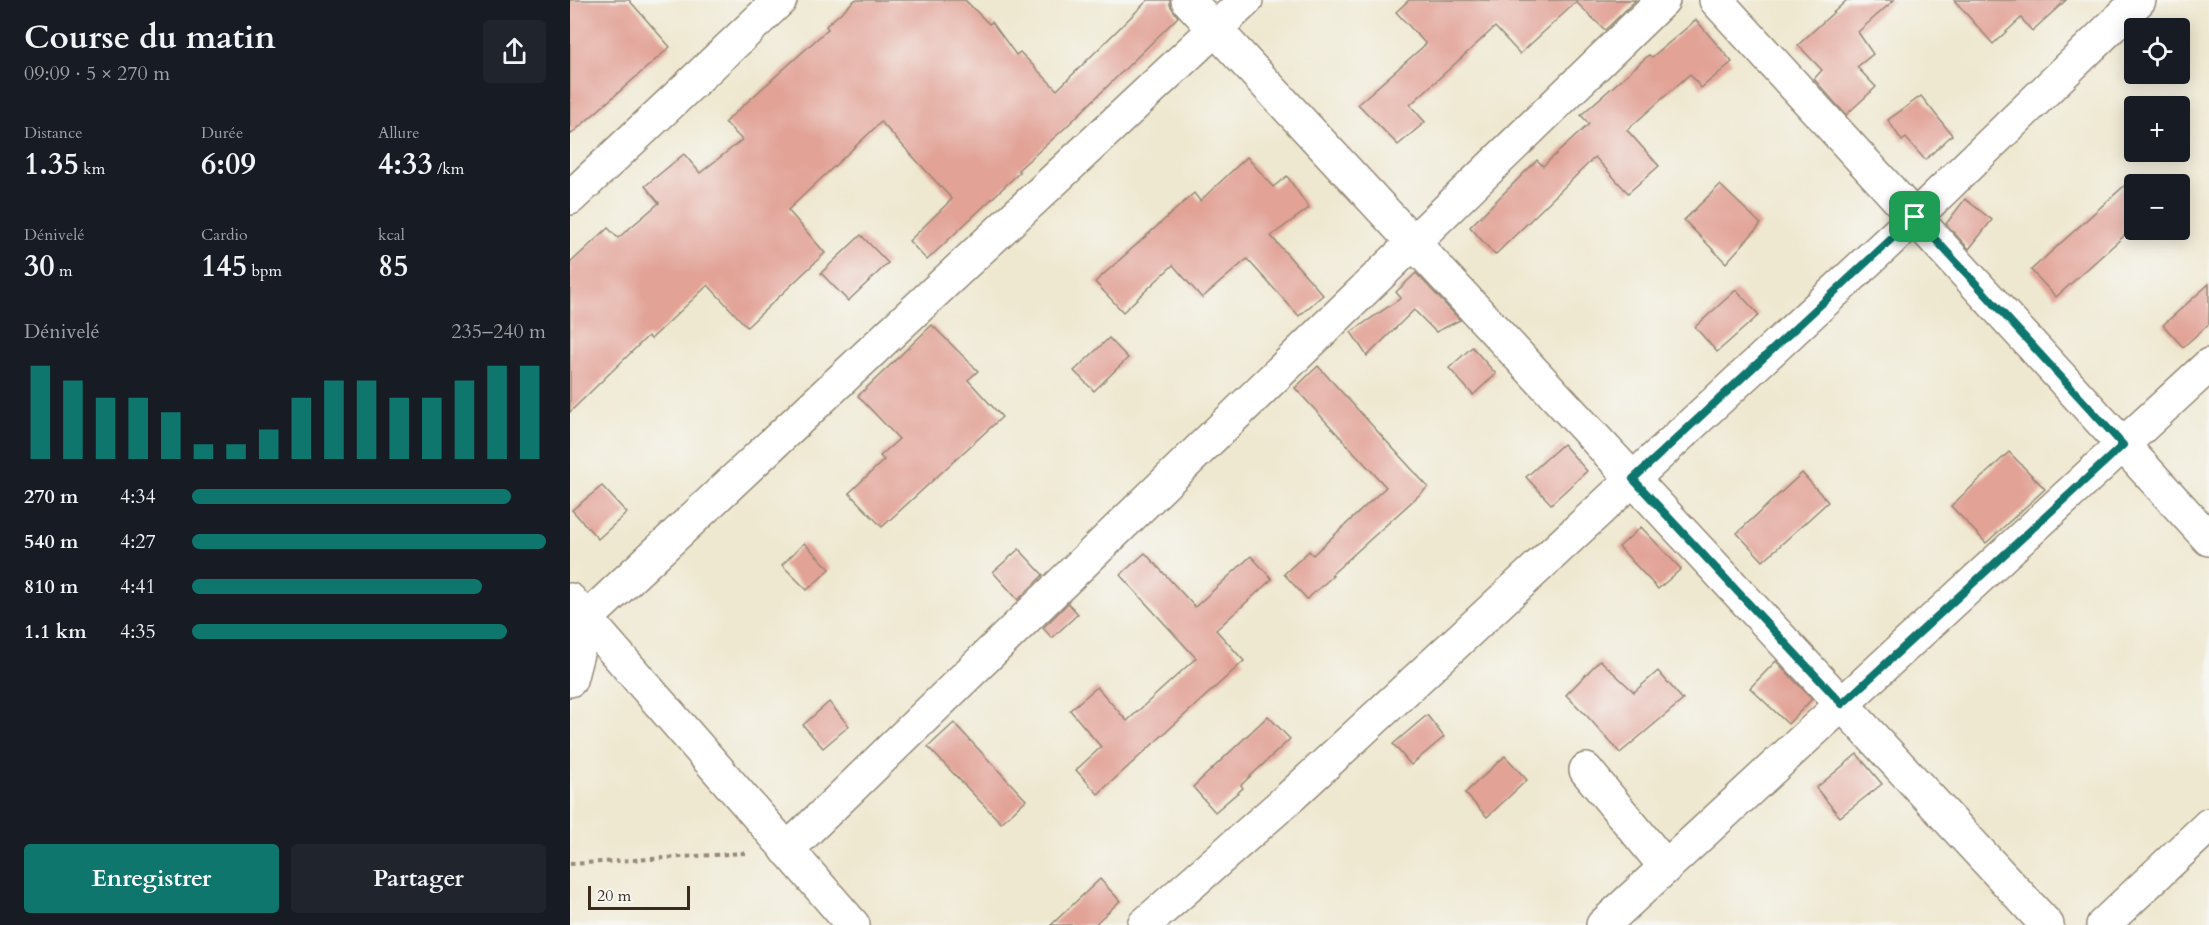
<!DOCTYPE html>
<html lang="fr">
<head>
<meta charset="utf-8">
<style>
	:root { --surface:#171b24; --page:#20242c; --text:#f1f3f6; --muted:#9ea1a6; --accent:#0f766e }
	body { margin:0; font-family:Cardo,serif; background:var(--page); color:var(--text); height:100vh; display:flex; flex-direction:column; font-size:22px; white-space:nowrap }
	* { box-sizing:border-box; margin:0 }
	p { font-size:20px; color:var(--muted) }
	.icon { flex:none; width:33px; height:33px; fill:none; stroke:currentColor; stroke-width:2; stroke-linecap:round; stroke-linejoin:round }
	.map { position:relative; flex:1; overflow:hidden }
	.side { display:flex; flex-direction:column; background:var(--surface); width:570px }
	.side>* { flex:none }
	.controls { position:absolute; left:1554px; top:18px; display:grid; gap:12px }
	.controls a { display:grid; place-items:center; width:66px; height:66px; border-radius:6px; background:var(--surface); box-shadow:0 3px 15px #0003; font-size:30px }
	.scale { position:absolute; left:18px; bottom:15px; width:102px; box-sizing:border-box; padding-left:6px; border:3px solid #3b2a1e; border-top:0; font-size:16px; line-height:21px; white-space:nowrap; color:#3b2a1e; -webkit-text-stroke:4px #f6f6f2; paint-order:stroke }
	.pin { position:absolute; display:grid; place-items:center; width:51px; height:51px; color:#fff; margin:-26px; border-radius:12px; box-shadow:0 3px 9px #0006 }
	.round { display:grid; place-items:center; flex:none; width:63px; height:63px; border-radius:6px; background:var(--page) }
	.headline { display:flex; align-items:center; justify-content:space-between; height:102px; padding:0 24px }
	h1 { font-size:33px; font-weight:700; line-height:45px }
	.metrics { display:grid; grid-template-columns:repeat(3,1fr); gap:9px; height:102px; padding:6px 24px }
	.metrics div { display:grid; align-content:center }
	.metrics b { font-size:30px; font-weight:700 }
	.metrics small { font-size:16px; font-weight:400 }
	.metrics p { font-size:16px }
	.chart { height:168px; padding:12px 24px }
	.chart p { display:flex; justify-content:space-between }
	.chart svg { width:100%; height:108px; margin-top:6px; stroke:var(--accent); stroke-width:6 }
	.action { display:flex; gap:12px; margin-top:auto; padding:12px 24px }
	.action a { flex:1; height:69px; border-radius:6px; background:var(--accent); color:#fff; font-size:24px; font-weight:700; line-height:69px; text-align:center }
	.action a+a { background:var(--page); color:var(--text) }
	ul { padding:0 24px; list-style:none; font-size:20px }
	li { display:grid; grid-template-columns:96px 72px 1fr; align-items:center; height:45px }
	li i { height:15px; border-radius:8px; background:var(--accent) }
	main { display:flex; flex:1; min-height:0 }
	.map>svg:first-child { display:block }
</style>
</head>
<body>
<main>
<section class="side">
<div class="headline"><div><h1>Course du matin</h1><p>09:09 · 5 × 270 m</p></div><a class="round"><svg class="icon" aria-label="share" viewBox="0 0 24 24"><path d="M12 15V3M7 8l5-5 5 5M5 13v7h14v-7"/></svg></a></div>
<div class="metrics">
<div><p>Distance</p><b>1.35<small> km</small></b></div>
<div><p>Durée</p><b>6:09</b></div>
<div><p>Allure</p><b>4:33<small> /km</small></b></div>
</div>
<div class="metrics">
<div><p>Dénivelé</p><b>30<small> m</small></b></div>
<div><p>Cardio</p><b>145<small> bpm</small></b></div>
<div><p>kcal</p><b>85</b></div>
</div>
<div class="chart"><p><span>Dénivelé</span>235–240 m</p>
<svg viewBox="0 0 160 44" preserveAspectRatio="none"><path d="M5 44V6M15 44V12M25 44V19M35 44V19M45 44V25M55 44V38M65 44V38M75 44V32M85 44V19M95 44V12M105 44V12M115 44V19M125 44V19M135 44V12M145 44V6M155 44V6"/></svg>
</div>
<ul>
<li><b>270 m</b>4:34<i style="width:90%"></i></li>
<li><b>540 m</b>4:27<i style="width:100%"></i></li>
<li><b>810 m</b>4:41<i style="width:82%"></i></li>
<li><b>1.1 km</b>4:35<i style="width:89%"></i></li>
</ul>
<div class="action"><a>Enregistrer</a><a>Partager</a></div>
</section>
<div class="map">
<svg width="1639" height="925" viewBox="0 0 1639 925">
	<rect width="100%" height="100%" fill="#f6f6f2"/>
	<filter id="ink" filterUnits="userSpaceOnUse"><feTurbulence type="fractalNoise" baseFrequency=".0167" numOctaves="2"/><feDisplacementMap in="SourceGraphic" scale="12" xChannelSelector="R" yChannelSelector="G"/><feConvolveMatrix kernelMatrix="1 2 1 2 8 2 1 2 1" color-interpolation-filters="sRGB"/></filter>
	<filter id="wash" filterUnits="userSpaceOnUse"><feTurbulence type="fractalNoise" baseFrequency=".008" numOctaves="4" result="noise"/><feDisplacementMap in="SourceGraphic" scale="24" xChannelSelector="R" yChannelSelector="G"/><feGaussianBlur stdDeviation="1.35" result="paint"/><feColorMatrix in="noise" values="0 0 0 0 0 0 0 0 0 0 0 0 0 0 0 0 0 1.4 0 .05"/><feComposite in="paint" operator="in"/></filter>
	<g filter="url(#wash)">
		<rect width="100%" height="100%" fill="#efe8d0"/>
		<g id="blocks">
			<g fill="#e2a296">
				<path d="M0,0h59l41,47 -100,88z"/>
				<path d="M285,0h110l24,24 3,-2 24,33 4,-3 37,38 91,-90h22v5l8,12 -113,111 -47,42 2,2 -93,88 -18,-19 43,-42 -71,-77 -93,88 37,43 -78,74 -39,-42 -57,54 -3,-3 -78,76v-149l38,-35 10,10 41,-35 -14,-17 39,-32 16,19 42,-33 -17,-18 103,-93 -2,-3z"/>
				<path d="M839,0h227l-31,30 -29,-28 -56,52 -25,-27 -85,78 15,17 -27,23 -40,-41 68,-60 -30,-32z"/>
				<path d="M1277,0h47l-36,32 15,22 -16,13 19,20 -30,28 -32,-36 8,-9 -24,-25z"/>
				<path d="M1384,0h112l-34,31 -11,-13 -28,26z"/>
				<path d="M1126,20l36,42 -31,26 -11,-14 -63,56 32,36 -31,27 -33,-36 -100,98 -25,-28 67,-67 6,6 46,-42 -8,-9 68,-60 3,2z"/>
				<path d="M1351,96l31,39 -27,25 -19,-22 -4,3 -14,-21z"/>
				<path d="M677,157l26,30 14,-11 22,32 -38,28 52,59 -24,21 -52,-57 -45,39 -29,-33 -50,47 -28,-30 99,-89 6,8z"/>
				<path d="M1564,177v50l-78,70 -25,-27z"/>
				<path d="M1150,185l41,39 -35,39 -42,-43z"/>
				<path d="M1395,199l27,21 -23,29 -23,-25z"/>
				<path d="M291,235l27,28 -40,38 -27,-28z"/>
				<path d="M846,273l44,47 -24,12 -22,-22 -47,46 -16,-24 50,-34 -5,-6z"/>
				<path d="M1639,284v40l-26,23 -20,-22z"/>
				<path d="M1166,290l23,25 -42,37 -22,-25z"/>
				<path d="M362,325l46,46 -10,9 34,37 -120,110 -33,-34 35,-33 -4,-4 19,-17 -41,-43z"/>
				<path d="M539,338l19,20 -34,33 -20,-20z"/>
				<path d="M902,347l24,27 -23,21 -24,-27z"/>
				<path d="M748,366l110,121 -97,88 2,1 -26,23 -23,-25 25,-23 4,4 73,-68 -91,-99z"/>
				<path d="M993,444l24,27 -36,33 -25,-27z"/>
				<path d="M1439,452l36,37 -59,54 -35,-37z"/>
				<path d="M1232,473l26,29 -65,59 -26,-28z"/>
				<path d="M32,486l25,27 -29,26 -26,-29z"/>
				<path d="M1071,527l40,42 -23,20 -39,-42z"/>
				<path d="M234,543l26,26 -23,21 -25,-25z"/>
				<path d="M449,549l24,26 -25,25 -25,-28z"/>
				<path d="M575,553l50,54 56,-51 21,23 -56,51 28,31 -146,133 -22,-24 25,-23 -31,-37 27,-23 30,34 69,-63 -76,-83z"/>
				<path d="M498,603l10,11 -26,24 -9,-10z"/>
				<path d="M1030,660l34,32 24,-21 25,29 -63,53 -32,-36 -22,-22z"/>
				<path d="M1206,661l36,38 -24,25 -38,-36z"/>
				<path d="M259,702l20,24 -26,22 -20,-23z"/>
				<path d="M857,715l17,22 -33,28 -18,-21z"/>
				<path d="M698,716l22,23 -49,46 2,3 -28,24 -22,-25z"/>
				<path d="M384,723l72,77 -25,23 -73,-76z"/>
				<path d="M1287,754l25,30 -42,33 -24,-29z"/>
				<path d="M935,756l22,24 -40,37 -22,-24z"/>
				<path d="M530,879l20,22 -26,24h-43z"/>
			</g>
		</g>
	</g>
	<g filter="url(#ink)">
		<use href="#blocks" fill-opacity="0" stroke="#958977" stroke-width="1.5"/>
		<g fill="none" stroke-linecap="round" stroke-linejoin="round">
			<g stroke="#958977" stroke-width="36">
				<g id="minor">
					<path d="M618,0l859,925"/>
					<path d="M1146,0l493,539"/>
					<path d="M0,198l210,-198"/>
					<path d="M0,600l283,325"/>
					<path d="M0,680l16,-61 660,-619"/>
					<path d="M1016,770l79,96"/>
					<path d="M217,850l876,-850"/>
					<path d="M574,925l145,-127 626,-581 224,-217"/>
					<path d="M1033,925l606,-560"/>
					<path d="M1533,925l106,-100"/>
				</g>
			</g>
			<path stroke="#958977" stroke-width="4" stroke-dasharray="4.5 4.5" stroke-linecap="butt" d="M0,864l175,-11"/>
			<use href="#minor" stroke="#fff" stroke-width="33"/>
		</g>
	</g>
	<g fill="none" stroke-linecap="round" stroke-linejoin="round" filter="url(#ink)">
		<g stroke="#fff" stroke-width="12">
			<path id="route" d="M1345,217l208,228 -281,259 -209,-225z"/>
		</g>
		<use href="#route" stroke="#0f766e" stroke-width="8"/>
	</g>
</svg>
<div class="controls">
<a><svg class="icon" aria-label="locate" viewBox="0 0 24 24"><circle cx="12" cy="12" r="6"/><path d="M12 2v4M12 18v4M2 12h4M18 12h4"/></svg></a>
<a>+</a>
<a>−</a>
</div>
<div class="scale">20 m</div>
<div class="pin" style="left:1345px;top:217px;background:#1e9e55"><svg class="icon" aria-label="arrive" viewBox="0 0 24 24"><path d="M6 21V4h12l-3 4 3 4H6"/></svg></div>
</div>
</main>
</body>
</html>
